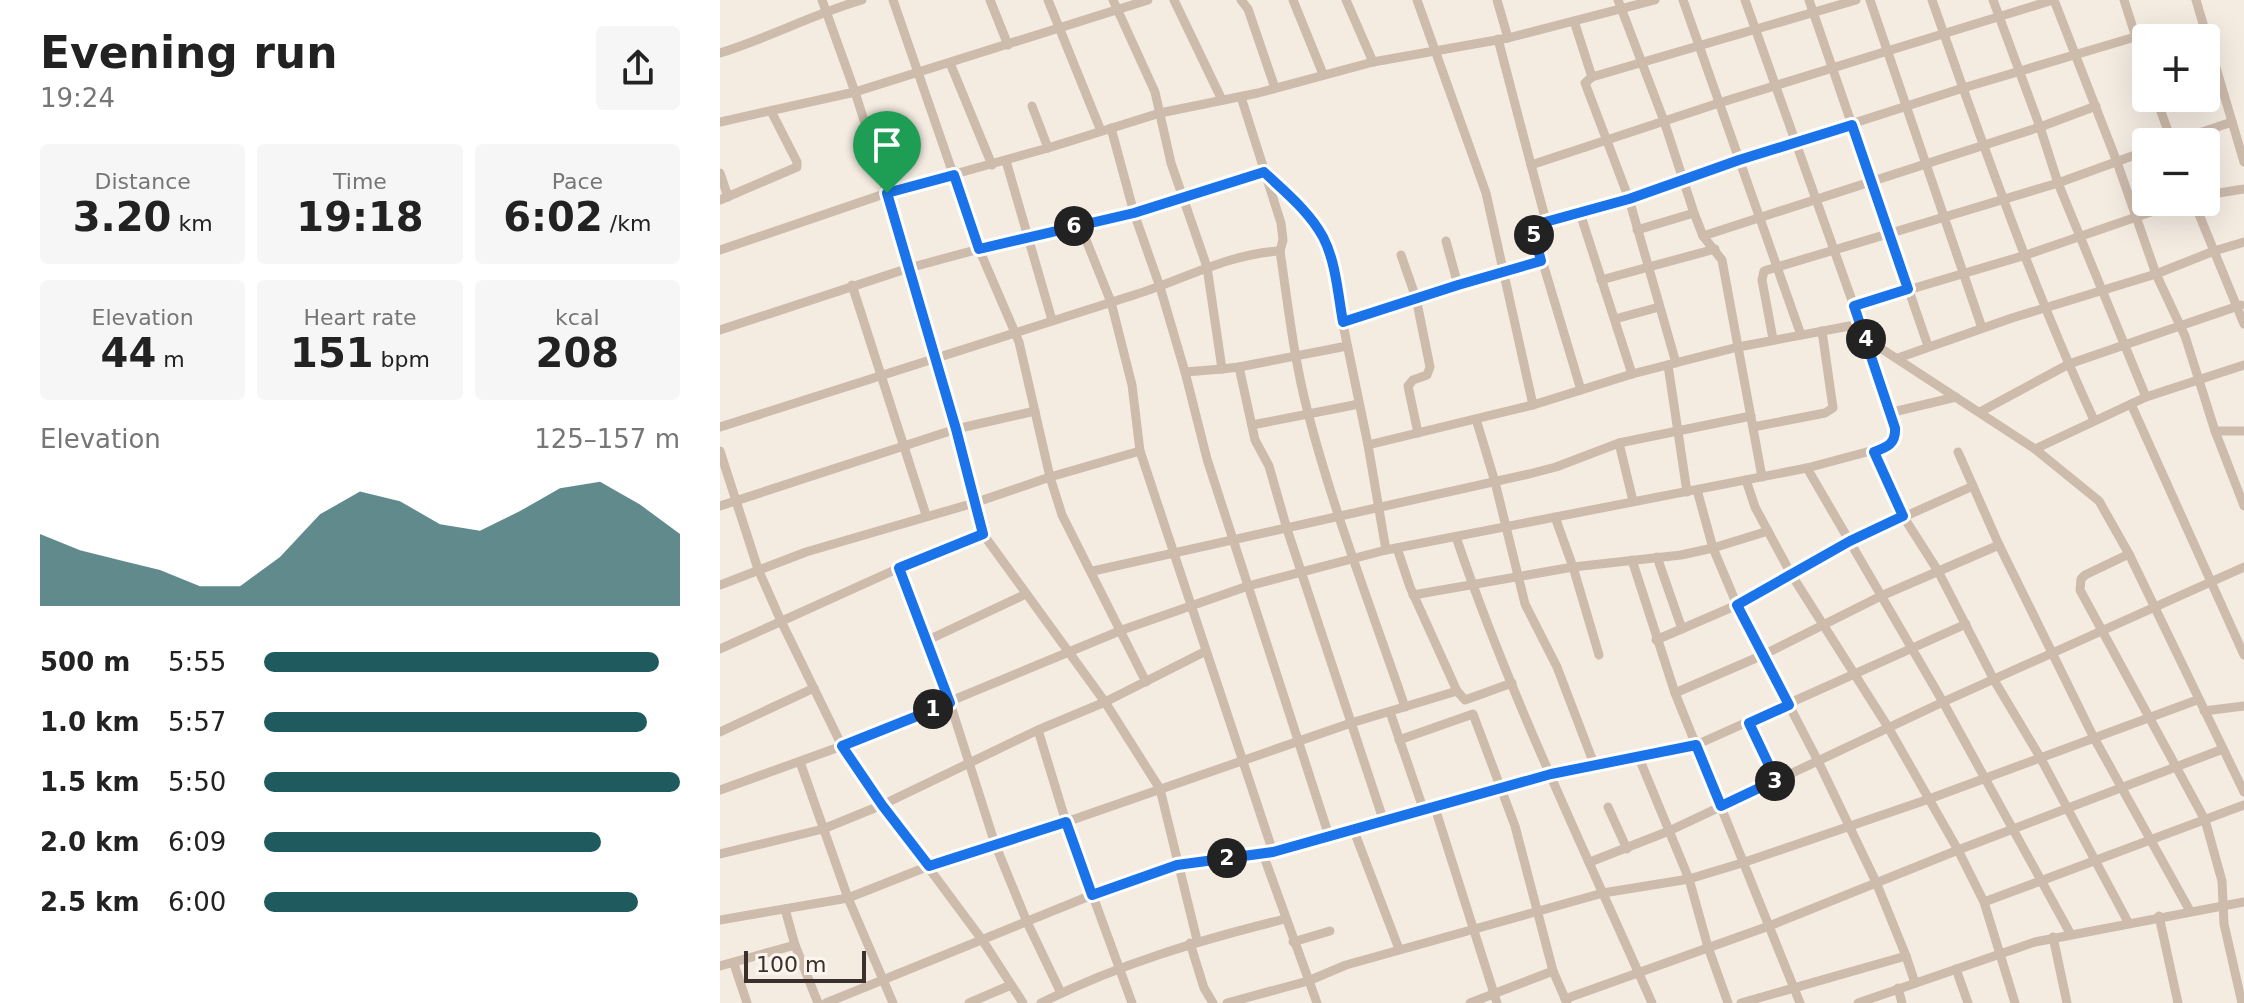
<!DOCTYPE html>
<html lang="en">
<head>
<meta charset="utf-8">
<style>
	:root { --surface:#fff; --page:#f6f6f6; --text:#222; --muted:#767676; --accent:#1f5a5e }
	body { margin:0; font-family:"DejaVu Sans",sans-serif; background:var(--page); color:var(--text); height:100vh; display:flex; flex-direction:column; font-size:30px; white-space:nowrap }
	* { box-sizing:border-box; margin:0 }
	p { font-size:26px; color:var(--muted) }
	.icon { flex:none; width:44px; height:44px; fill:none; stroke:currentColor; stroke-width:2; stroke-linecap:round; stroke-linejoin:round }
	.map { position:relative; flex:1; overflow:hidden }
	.details { display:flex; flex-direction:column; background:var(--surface); width:720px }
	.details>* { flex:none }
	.tools { position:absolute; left:1412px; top:24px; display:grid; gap:16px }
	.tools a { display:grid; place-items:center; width:88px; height:88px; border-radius:8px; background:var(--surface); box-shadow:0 8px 32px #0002; font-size:40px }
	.scale { position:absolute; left:24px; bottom:20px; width:122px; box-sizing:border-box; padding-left:8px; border:4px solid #3b302b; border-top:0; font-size:22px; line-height:28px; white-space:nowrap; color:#3b302b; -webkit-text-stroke:6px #fbf5ee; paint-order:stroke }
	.pin { position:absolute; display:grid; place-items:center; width:68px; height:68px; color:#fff; margin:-82px -34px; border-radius:50% 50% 50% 0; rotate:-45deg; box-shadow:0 0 8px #0007 }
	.pin .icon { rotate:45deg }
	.km { position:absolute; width:40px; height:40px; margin:-20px; border-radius:50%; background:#222; color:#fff; font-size:22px; line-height:40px; text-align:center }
	.round { display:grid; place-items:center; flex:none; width:84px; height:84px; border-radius:8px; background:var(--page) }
	.head { display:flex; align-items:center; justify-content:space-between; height:136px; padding:0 40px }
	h1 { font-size:44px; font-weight:800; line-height:60px }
	.metrics { display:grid; grid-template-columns:repeat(3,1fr); gap:12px; height:136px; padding:8px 40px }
	.metrics div { display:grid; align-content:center; border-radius:8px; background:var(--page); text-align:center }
	.metrics b { font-size:40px; font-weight:800 }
	.metrics small { font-size:22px; font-weight:400 }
	.metrics p { font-size:22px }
	.chart { height:224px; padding:16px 40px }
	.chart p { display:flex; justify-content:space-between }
	.chart svg { width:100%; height:144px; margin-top:8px; fill:var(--accent); opacity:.7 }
	ul { padding:0 40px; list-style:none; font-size:26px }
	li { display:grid; grid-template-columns:128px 96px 1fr; align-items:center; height:60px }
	li i { height:20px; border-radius:10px; background:var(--accent) }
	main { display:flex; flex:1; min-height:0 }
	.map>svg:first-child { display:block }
</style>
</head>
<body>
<main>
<section class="details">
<div class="head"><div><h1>Evening run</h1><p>19:24</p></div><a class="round"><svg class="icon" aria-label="share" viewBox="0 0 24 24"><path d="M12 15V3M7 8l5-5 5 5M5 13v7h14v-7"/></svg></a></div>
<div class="metrics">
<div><p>Distance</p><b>3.20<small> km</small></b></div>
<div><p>Time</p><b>19:18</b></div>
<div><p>Pace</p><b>6:02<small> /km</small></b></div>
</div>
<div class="metrics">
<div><p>Elevation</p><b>44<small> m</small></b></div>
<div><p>Heart rate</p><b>151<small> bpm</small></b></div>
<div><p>kcal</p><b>208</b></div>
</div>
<div class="chart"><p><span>Elevation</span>125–157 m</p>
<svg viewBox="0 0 160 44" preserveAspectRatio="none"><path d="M0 44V22L10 27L20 30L30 33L40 38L50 38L60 29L70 16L80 9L90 12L100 19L110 21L120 15L130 8L140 6L150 13L160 22V44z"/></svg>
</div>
<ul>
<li><b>500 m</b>5:55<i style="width:95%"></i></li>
<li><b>1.0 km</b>5:57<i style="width:92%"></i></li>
<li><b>1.5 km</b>5:50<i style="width:100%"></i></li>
<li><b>2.0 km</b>6:09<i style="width:81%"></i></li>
<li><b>2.5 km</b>6:00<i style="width:90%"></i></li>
</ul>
</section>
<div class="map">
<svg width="1524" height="1003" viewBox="0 0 1524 1003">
	<rect width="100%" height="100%" fill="#f4ebe1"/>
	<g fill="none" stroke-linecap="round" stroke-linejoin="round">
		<g stroke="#cdbbac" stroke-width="9">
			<path d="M102,0l33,92 32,101 69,236 27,105 122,168 55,87 37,151"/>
			<path d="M173,0l86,249 40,93 31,135 12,38 84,167"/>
			<path d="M270,0l18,45"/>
			<path d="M328,0l53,131"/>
			<path d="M393,0l42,92 16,71 36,104 15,102 17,-2 16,73 14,26 18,63 97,293"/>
			<path d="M454,0l48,100"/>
			<path d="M521,0l7,9 27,79"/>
			<path d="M573,0l30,74"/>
			<path d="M626,0l27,62"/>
			<path d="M697,0l69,193 47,212"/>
			<path d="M777,0l11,38"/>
			<path d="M898,0l46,121 30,92 9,23 19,24 40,217"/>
			<path d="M963,0l118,335"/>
			<path d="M1089,0l119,346"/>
			<path d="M1150,0l112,328"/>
			<path d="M1273,0l47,127 18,56 88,214"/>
			<path d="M1334,0l63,162 39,112 29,62 30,95 29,75"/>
			<path d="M1404,0l22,69"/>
			<path d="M1476,0l48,162"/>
			<path d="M854,21l18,56"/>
			<path d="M778,39l33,126"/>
			<path d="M0,53c49,-15 93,-39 142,-53"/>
			<path d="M230,63l42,102"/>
			<path d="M1436,98l16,44 60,-20"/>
			<path d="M312,106l16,42"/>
			<path d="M0,122l135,-30 293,-92"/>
			<path d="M391,128l23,85 26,74 25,85 22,87 122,377"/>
			<path d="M286,161l46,159"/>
			<path d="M0,173l8,24"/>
			<path d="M1486,195l38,-6"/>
			<path d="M0,200l77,-33v-5l-26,-51"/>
			<path d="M1474,202l20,49 30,-9"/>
			<path d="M860,213l52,161"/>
			<path d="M826,221l-15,-56 188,-62 334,-103"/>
			<path d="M360,225l31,77 21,83 8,66 133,401"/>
			<path d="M917,230l57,-17"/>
			<path d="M983,236l337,-109 56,-21"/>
			<path d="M726,241l12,44"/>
			<path d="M0,250l167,-57 161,-45 112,-35 98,-20 115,-31 135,-24 147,-38"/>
			<path d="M560,251c8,54 14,109 28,162 26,100 64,197 97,294"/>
			<path d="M681,255l15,43 14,69 -3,8 -14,5 -5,6 10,47"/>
			<path d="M881,280l114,-31"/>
			<path d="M132,285l74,230"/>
			<path d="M1134,306l172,-51 154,-53"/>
			<path d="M895,319l44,-12"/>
			<path d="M623,322l115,-37 83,-24"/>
			<path d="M0,330l189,-62 70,-19 155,-36 130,-41 42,41 21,34 41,198 18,105"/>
			<path d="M1145,338l170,111 64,52 30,53 115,238"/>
			<path d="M1053,339l-11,-59 2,-9 294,-88 88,-32"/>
			<path d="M1178,358l114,-40 144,-44 58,-23 30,73"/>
			<path d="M956,363l-47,-164 -44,-116 7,-6 264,-77"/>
			<path d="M948,365l19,127"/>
			<path d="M519,367l108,-21"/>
			<path d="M465,372l37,-3"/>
			<path d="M861,390l-48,-160 1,-4 95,-27 110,-39 224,-72 -31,-88"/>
			<path d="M1411,404l113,251"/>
			<path d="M1260,412l89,-48 172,-59"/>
			<path d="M1169,413l67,-16"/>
			<path d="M756,419l19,63 30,122 32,63 37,97"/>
			<path d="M1374,420c-50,-108 -91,-220 -131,-332l172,-51"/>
			<path d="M532,425l107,-21"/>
			<path d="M0,427c138,-45 276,-89 414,-132 49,-15 93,-41 146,-44l3,-11 -2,-17 -40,-126"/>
			<path d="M1033,427l72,-14 8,-5 -11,-77"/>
			<path d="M1495,431h29"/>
			<path d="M899,443l14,58"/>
			<path d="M648,445l165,-40 99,-31 106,-27 122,-23"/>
			<path d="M1315,449l111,-52 98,-32"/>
			<path d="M0,451l38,118 23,52 61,125 40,59 101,136 40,62"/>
			<path d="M1154,452l29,64 35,55 56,109 46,77 88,165"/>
			<path d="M1238,452l41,93 94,191 97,175"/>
			<path d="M1087,468l136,234 127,231"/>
			<path d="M1026,480l9,27 36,67 97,153 70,123 26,52 31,101"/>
			<path d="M977,490l16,58 24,57 81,156 58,121 30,74 -165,47"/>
			<path d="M0,506l236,-77 79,-18"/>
			<path d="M835,517l18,50 26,88"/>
			<path d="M736,537c54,159 128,312 196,466"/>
			<path d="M677,548l13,39 47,104"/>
			<path d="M1409,554l-44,21 -4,4 -1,11 125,230 17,61 2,43 18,79"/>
			<path d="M937,557l25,72"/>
			<path d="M912,560l43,133 88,-38 118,-59 118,-51"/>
			<path d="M179,568l51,135 45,141 32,78 34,71"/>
			<path d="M373,571l436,-97 27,-7 63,-24 132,-27"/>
			<path d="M0,585l86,-33 168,-49 76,-26 90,-26"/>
			<path d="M693,595l160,-28 108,-12 32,-7 55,-17"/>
			<path d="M936,640l81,-35 113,-64 123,-55"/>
			<path d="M206,641l100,-47"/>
			<path d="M0,649l179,-81 84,-34"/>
			<path d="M955,693l125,310"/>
			<path d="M1484,711l40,-5"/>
			<path d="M670,712l34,99"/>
			<path d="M1029,723l27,57"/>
			<path d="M318,730l28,92 66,181"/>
			<path d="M0,732l94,-44"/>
			<path d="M679,740l74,-26 42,112 38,145 14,32"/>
			<path d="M919,758l50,121 19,68 20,56"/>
			<path d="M80,762l48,136 45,105"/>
			<path d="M0,790l122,-44 280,-116 126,-44 138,-36 421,-82 82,-22 5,-5 1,-13 -41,-122 -109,-306"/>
			<path d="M888,807l19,42"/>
			<path d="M715,808l62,195"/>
			<path d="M634,831l45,118"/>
			<path d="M0,854l103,-25 59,-24 156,-75 67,-28 101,-51"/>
			<path d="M543,854l54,149"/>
			<path d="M870,862l79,-31 274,-129 301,-135"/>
			<path d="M1264,902l260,-97"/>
			<path d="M65,909l10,36 23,58"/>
			<path d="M1439,916l19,87"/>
			<path d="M0,920l128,-22 81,-32 137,-44 285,-99 106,-32 8,9 47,-17"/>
			<path d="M1333,937l14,66"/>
			<path d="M573,942l37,-11"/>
			<path d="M470,943l14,45 9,15"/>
			<path d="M1186,956l9,27"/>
			<path d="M14,964l13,39"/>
			<path d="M0,966l75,-21"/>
			<path d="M1236,969l12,34"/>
			<path d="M1178,988l4,15"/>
			<path d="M845,999l204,-73 189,-76 265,-101"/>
			<path d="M106,1003l266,-108 85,-30 86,-11 161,-43 127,-37 145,-29 270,-121"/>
			<path d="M249,1003l42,-18"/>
			<path d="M321,1003c78,-39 159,-63 244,-84"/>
			<path d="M507,1003l81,-22 38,-16 257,-72 86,-14 53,-16 187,-64 268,-99"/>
			<path d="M750,1003l83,-32"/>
			<path d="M1138,1003l177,-61 209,-40"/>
		</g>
	</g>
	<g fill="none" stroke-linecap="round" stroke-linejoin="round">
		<g stroke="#fff" stroke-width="16">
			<path id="route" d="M1132,125l56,164 -54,17 41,122c1,16 -8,19 -21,24l29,64 -53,25 -113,64 52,100 -40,18 27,57 -55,26 -25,-61 -145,29 -278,78 -96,13 -85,30 -26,-73 -137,44 -47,-61 -40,-59 108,-43 -51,-135 84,-34 -27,-105 -69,-236 67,-18 25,74 155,-36 130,-41c21,20 45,39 59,65 13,25 15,58 20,85l115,-37 83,-24 -8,-31 5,-6 91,-25 110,-39z"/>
		</g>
		<use href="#route" stroke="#1a73e8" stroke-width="10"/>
	</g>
</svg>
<div class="tools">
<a>+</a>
<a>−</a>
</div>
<div class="scale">100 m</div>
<div class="pin" style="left:167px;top:193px;background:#1e9e55"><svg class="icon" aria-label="arrive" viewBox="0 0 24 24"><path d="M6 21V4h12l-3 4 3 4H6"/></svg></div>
<b class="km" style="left:213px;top:709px">1</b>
<b class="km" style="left:507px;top:858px">2</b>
<b class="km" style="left:1055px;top:781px">3</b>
<b class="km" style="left:1146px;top:339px">4</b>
<b class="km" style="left:814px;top:235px">5</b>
<b class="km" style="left:354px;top:226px">6</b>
</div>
</main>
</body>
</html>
